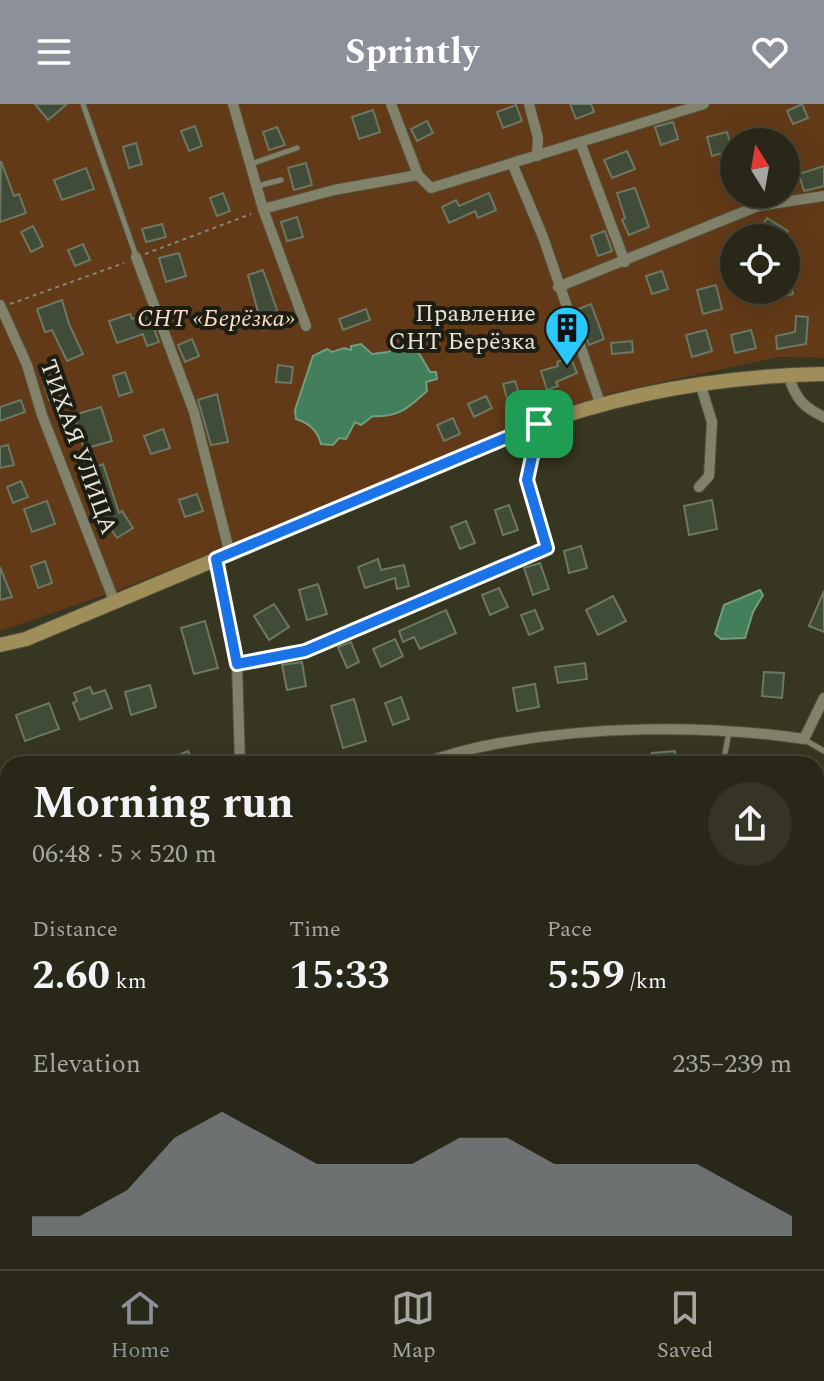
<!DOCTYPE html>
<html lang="en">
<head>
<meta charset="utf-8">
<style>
	:root { --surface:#292818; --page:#353425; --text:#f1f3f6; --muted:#a5a6a2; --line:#454437; --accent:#8c9099 }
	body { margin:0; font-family:Spectral,serif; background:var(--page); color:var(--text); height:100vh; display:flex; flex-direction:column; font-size:30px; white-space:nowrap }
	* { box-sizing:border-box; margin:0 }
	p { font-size:26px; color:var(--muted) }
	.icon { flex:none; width:44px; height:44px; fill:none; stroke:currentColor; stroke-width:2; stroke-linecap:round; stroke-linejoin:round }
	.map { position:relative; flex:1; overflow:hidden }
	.side { position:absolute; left:0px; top:652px; width:824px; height:514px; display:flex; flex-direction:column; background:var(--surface); border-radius:24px 24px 0 0; box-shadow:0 8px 32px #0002,0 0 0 2px var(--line) }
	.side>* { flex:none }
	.needle { width:52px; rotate:349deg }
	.controls { position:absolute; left:720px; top:24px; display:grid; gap:16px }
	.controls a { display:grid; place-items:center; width:80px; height:80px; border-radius:50%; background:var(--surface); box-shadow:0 8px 32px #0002,0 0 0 2px var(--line); font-size:40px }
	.pin { position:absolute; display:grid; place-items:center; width:68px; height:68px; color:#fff; margin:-34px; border-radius:16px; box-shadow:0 4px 12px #0006 }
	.round { display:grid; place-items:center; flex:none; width:84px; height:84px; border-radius:42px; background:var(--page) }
	.headline { display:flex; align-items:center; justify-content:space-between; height:136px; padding:0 32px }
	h1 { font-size:44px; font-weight:700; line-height:60px }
	.metrics { display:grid; grid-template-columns:repeat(3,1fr); gap:12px; height:136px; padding:8px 32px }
	.metrics div { display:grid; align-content:center }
	.metrics b { font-size:40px; font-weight:700 }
	.metrics small { font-size:22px; font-weight:400 }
	.metrics p { font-size:22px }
	.chart { height:224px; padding:16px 32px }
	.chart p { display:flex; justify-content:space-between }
	.chart svg { width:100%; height:144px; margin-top:8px; fill:var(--accent); opacity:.7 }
	header { display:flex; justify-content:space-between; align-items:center; height:104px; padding:0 32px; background:var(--accent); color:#fff; font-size:36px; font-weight:700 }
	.menu { display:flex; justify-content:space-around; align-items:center; height:112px; border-top:2px solid var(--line); background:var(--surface); font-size:22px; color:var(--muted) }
	.menu a { display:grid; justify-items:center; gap:4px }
	.menu .active { color:var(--accent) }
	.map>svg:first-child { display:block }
</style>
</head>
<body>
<header><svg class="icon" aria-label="menu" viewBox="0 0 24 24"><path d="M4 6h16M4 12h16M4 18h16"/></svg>Sprintly<svg class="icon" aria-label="heart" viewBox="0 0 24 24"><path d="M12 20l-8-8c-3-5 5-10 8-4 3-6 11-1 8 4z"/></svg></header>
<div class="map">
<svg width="824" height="1165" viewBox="0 0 824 1165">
	<rect width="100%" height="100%" fill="#373620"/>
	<g fill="#623a17" fill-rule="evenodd">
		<path d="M0,0h824v254l-45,-1 -168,36 -492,197 -119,41zM734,38h52v52h-52zM734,134h52v52h-52z"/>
		<path d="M824,783v325l-8,-2v-321z"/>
	</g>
	<g fill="#437f5a" stroke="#739d80" stroke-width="2">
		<path d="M410,234l20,34h6l1,7 -11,3 1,9c-18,16 -28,27 -54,25l-12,9 -6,-3 -9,17 -7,-1 -6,7 -12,-1c-3,-13 -12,-21 -25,-25l-1,-9 18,-54 14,-7 5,3 12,-4 7,2v-4l10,-2 11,10 16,-2z"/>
		<path d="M760,486l3,5 -10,17 -8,26 -24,1 -6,-5 9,-29z"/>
	</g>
	<g fill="#414c38" stroke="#6c7862" stroke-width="2">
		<path d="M35,0h32l-19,16z"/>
		<path d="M570,0h21l3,8 -18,7z"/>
		<path d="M802,0l6,14 -15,6 -6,-13z"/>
		<path d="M516,1l6,16 -19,7 -6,-16z"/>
		<path d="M373,6l7,22 -21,7 -7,-22z"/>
		<path d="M427,17l6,12 -16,8 -6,-12z"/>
		<path d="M673,18l5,17 -17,6 -6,-18z"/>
		<path d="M195,22l7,20 -13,5 -8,-20z"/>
		<path d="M277,23l8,18 -16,5 -6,-18z"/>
		<path d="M727,28l5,18 -20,6 -5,-19z"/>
		<path d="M136,39l6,21 -13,4 -6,-21z"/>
		<path d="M627,47l8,18 -23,9 -8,-18z"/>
		<path d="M1,57l13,35 5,-2 7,19 -26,9z"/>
		<path d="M306,59l6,22 -18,5 -6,-22z"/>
		<path d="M824,62v20l-20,5 -5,-17z"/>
		<path d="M86,64l8,21 -32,11 -8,-20z"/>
		<path d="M635,84l14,39 -20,8 -7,-15 3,-2 -8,-25z"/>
		<path d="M223,89l7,18 -13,5 -7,-18z"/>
		<path d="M489,89l7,17 -18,8 -3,-7 -26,12 -7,-16 14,-7 3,6z"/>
		<path d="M297,113l6,20 -16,4 -6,-19z"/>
		<path d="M767,114l21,13 -5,7h-29z"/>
		<path d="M162,120l4,13 -20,5 -4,-13z"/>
		<path d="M33,122l10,20 -12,6 -10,-20z"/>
		<path d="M605,127l7,20 -14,5 -7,-20z"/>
		<path d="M83,140l7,16 -15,6 -7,-16z"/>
		<path d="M179,149l7,23 -20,6 -7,-24z"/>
		<path d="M263,166l19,54 -19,6 -15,-55z"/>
		<path d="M662,167l6,18 -16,5 -6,-18z"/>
		<path d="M716,181l6,24 -19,5 -6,-24z"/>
		<path d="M759,186h33l1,4 -31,7z"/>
		<path d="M62,196l7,24 14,30 -16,7 -15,-31 -7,2 -8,-23z"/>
		<path d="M591,200l13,35 -15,6 -13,-35z"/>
		<path d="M366,205l4,11 -27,10 -4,-11z"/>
		<path d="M148,209l11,29 -12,4 -4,-12 -26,9 -8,-22 21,-7 2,5z"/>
		<path d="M796,212l12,1 -2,27 -29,5 -1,-13 19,-4z"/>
		<path d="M706,226l6,21 -20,6 -6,-22z"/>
		<path d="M751,226l5,18 -21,5 -4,-18z"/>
		<path d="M192,235l7,17 -14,6 -7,-17z"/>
		<path d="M632,237l1,11 -21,2 -1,-11z"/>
		<path d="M570,252l7,17 -21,9 2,4 -11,4 -6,-19 17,-5 -1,-4z"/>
		<path d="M278,261l15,2 -2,16 -15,-1z"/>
		<path d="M125,268l7,20 -13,4 -6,-20z"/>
		<path d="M60,271l7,19 -18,6 -6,-19z"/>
		<path d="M515,277l6,18 -13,3 -5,-18z"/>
		<path d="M217,290l11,48 -17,3 -13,-45z"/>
		<path d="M486,292l6,12 -18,9 -6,-13z"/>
		<path d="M21,296l4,12 -25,9v-14z"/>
		<path d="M101,303l11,34 -28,8 -10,-34z"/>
		<path d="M453,314l7,16 -16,7 -7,-16z"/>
		<path d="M163,325l7,19 -19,6 -7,-18z"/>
		<path d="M8,341l6,20 -14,3v-21z"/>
		<path d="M103,360l16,49 3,-2 11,17 -16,10 -19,-28 -2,1 -8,-26 -4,2 -5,-13z"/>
		<path d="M21,377l7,16 -15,6 -6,-16z"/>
		<path d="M197,390l6,17 -18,6 -6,-17z"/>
		<path d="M712,396l5,29 -28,6 -5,-29z"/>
		<path d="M47,397l8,23 -23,8 -8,-23z"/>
		<path d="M509,401l9,25 -15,5 -8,-25z"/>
		<path d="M466,417l9,22 -15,6 -9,-22z"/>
		<path d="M581,442l6,22 -18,5 -5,-22z"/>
		<path d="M378,455l3,11 23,-5 5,21 -12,3 -2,-11 -30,10 -7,-21z"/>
		<path d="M45,457l7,22 -14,5 -7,-22z"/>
		<path d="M540,459l9,26 -16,6 -9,-27z"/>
		<path d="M0,463l12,30 -12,3z"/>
		<path d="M318,480l9,30 -20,6 -8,-30z"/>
		<path d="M499,484l9,19 -18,8 -8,-20z"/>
		<path d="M824,487v41l-15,-6z"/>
		<path d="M613,492l13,25 -28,14 -12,-25z"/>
		<path d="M274,500l15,23 -20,13 -15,-24z"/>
		<path d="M446,506l10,23 -36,16 -6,-12 -11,5 -4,-11z"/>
		<path d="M535,506l8,19 -14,6 -8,-20z"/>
		<path d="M205,517l13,47 -24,6 -13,-46z"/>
		<path d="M395,535l8,17 -22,11 -8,-18z"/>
		<path d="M351,538l8,20 -12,6 -9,-21z"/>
		<path d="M302,558l4,24 -19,4 -5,-25z"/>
		<path d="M585,559l2,16 -29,4 -3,-16z"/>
		<path d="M764,568l20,1 -2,25 -20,-2z"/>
		<path d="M535,580l4,23 -22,4 -4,-23z"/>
		<path d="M150,581l6,22 -25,8 -6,-23z"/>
		<path d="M90,583l3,7 12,-4 7,18 -32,12 -7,-17 4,-2 -3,-8z"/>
		<path d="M401,593l8,22 -16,6 -8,-22z"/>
		<path d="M354,595l12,42 -23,7 -12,-42z"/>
		<path d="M49,599l10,26 -34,12 -9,-26z"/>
		<path d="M188,647l6,13h-36z"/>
		<path d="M675,647l1,13h-24v-11z"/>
	</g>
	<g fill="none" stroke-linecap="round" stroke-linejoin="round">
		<g stroke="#51513e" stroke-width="7">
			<g id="service">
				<path d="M83,0l53,152"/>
				<path d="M251,60l46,-16"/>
				<path d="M257,82l24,-6"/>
				<path d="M805,636l19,11"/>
				<path d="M723,660l6,-32"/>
			</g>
		</g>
		<g stroke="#51513e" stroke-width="12">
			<g id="minor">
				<path d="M233,0l30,105 71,-19 84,-15 13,13 273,-84"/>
				<path d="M391,0l27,71"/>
				<path d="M529,0l9,34 -1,18"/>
				<path d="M580,38l45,120"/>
				<path d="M512,59l31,74 57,166"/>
				<path d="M263,105l43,117"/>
				<path d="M136,153l58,155 36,142"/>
				<path d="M558,183l200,-81 66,-10"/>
				<path d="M0,201l27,60 15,50 73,188"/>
				<path d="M788,271c8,23 13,31 36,42"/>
				<path d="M699,383l10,-11 3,-54 -12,-39"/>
				<path d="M216,455l21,105 3,100"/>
				<path d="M237,560l68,-13 242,-103 -20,-68 12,-56"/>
				<path d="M419,660c22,-6 44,-14 66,-18 100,-20 218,-22 319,-7l20,-41"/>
				<path d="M0,950l8,13"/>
				<path d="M287,1158v7"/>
				<path d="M376,1158l9,7"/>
			</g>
		</g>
		<g stroke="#51513e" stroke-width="16">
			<path id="secondary" d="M0,541l26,-6 506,-212c94,-35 191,-51 292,-53"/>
		</g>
		<g stroke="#858573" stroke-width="2" stroke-dasharray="4 4" stroke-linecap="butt">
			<path d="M145,150l106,-40"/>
			<path d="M10,200l114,-41"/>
		</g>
		<use href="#service" stroke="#828169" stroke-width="5"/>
		<use href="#minor" stroke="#828169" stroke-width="10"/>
		<use href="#secondary" stroke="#9f8e59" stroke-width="14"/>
	</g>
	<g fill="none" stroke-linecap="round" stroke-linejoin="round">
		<g stroke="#fff" stroke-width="16">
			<path id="route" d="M539,320l-12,56 20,68 -242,103 -68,13 -21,-105z"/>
		</g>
		<use href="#route" stroke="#1a73e8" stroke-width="10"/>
	</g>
	<defs>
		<g id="building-pin" transform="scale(2.3)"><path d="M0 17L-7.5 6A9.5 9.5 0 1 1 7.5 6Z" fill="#29c8ff" stroke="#1d1d13"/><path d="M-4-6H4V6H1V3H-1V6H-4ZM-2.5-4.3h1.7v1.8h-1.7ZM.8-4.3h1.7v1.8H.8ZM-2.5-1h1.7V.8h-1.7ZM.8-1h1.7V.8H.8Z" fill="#111"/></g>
	</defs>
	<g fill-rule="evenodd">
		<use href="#building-pin" x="567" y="224"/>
	</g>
	<g text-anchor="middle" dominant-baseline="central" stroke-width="8" stroke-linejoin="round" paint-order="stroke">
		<g font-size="24" fill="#e4e4d7" stroke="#1d1d13" text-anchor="end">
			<text x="536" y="210">Правление<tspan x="536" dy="28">СНТ Берёзка</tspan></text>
		</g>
		<g font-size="24" font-style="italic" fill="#fcddc6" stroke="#1d1d13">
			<text x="216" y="215">СНТ «Берёзка»</text>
		</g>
		<g font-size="24" fill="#e4e4d7" stroke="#1d1d13">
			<text transform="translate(78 343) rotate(70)">ТИХАЯ УЛИЦА</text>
		</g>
	</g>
</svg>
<div class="controls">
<a><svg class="needle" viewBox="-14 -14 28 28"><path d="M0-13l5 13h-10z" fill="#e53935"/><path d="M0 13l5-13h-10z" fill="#a5a6a2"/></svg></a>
<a><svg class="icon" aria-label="locate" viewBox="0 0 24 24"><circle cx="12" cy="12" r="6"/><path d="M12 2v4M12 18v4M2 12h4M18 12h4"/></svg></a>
</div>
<div class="pin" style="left:539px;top:320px;background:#1e9e55"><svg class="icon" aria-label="arrive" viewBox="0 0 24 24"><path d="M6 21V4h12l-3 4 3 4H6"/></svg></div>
<section class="side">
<div class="headline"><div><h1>Morning run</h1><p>06:48 · 5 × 520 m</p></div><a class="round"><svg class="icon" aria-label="share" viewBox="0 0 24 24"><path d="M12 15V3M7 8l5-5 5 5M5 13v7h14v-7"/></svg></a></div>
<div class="metrics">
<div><p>Distance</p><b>2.60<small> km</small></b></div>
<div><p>Time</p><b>15:33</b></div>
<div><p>Pace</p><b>5:59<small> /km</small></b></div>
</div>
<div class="chart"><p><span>Elevation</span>235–239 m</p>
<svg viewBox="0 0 160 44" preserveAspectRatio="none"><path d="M0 44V38L10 38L20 30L30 14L40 6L50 14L60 22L70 22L80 22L90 14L100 14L110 22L120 22L130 22L140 22L150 30L160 38V44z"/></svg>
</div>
</section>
</div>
<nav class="menu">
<a class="active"><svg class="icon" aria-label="home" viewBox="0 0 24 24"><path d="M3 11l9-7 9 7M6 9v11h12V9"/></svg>Home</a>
<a><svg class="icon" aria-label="map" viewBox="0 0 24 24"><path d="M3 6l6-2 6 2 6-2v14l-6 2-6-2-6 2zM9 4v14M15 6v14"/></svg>Map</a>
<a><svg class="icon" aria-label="saved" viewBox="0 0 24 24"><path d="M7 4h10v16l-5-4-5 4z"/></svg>Saved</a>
</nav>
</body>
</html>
